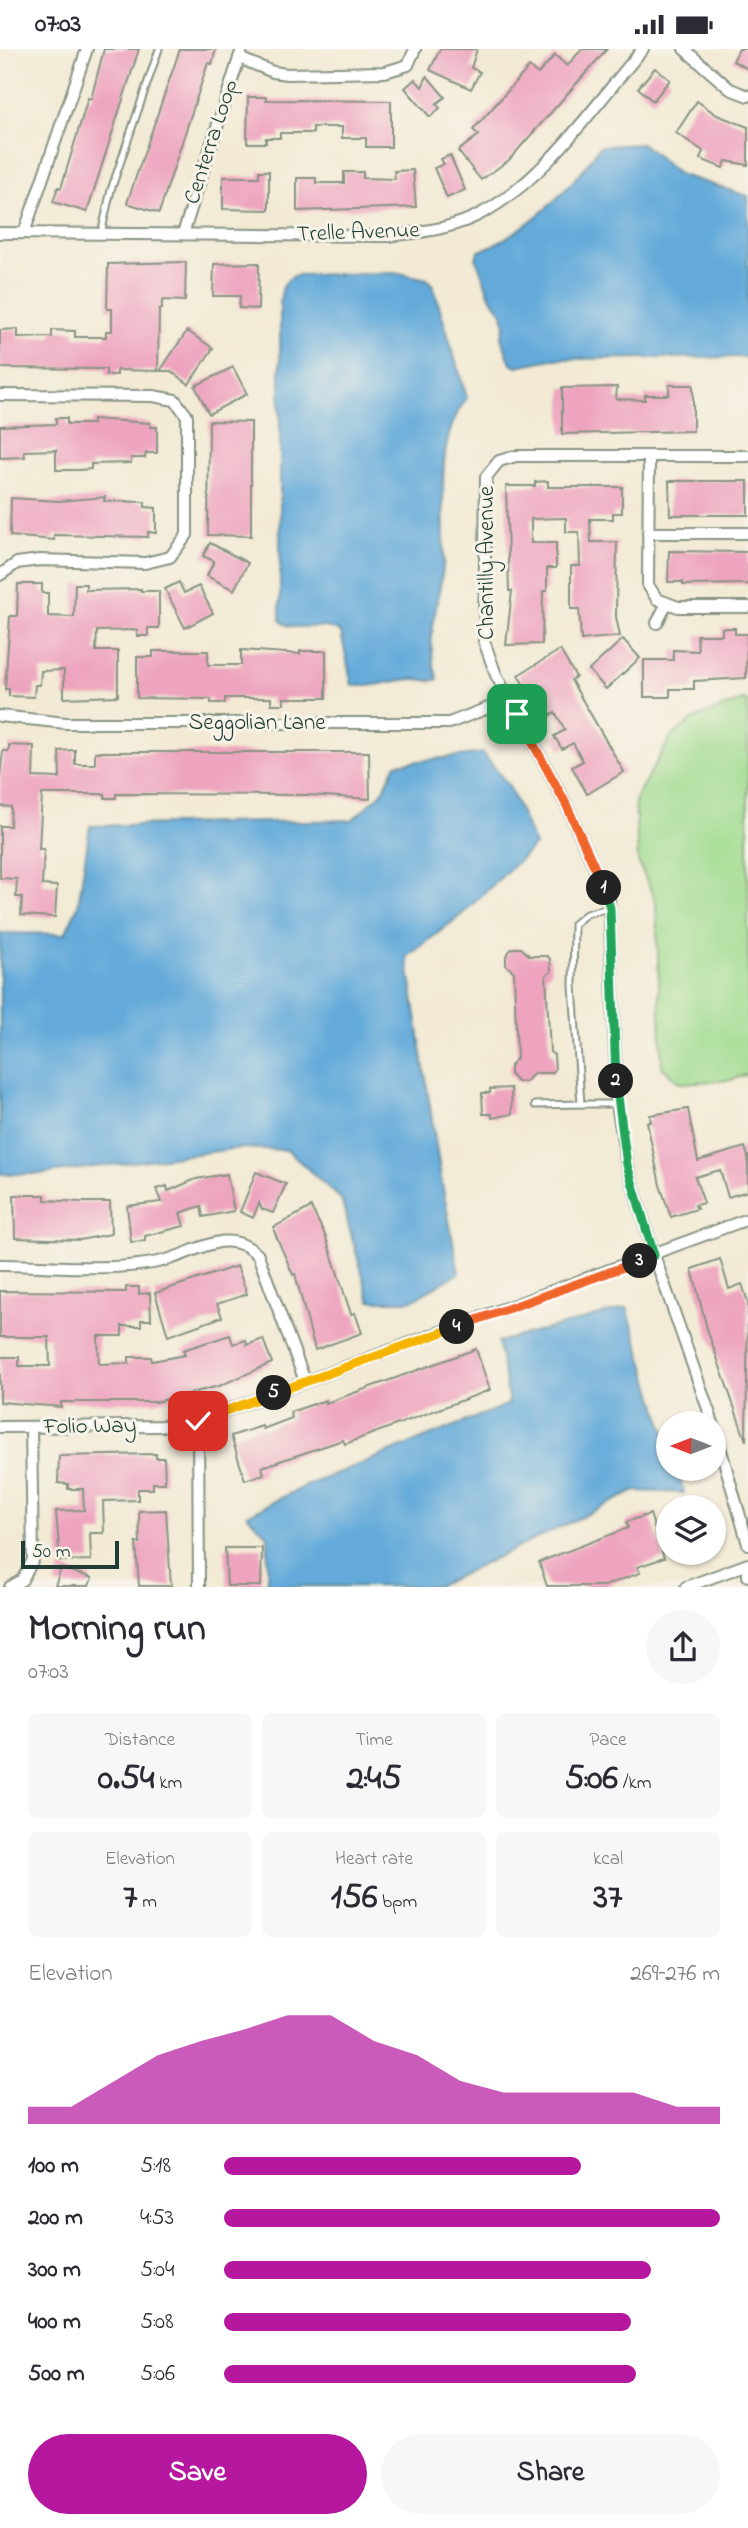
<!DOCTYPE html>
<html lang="en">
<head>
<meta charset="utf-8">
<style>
	:root { --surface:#fff; --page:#f7f7f7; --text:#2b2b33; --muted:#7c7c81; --accent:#b5179e }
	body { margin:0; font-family:"Indie Flower",sans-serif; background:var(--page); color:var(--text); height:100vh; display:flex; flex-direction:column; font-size:26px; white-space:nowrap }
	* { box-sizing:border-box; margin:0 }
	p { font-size:23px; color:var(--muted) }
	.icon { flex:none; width:38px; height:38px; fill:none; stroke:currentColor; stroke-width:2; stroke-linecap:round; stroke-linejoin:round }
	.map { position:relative; height:1538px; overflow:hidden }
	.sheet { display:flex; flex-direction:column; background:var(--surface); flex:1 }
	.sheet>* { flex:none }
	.needle { width:46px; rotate:270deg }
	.fabs { position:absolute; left:656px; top:1362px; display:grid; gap:14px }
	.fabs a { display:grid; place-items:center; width:70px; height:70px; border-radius:50%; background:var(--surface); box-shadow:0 2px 5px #0004; font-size:35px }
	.scale { position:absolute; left:21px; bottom:18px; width:98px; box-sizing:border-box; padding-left:7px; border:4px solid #1f3d34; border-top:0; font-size:19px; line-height:24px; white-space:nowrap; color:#1f3d34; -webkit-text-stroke:5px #f7f3e8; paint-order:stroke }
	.pin { position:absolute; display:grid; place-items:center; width:60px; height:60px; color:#fff; margin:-30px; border-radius:14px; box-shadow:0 4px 10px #0006 }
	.km { position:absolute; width:35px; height:35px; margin:-18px; border-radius:50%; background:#222; color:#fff; font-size:19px; line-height:35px; text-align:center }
	.round { display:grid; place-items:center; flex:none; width:74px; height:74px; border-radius:37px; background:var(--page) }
	.head { display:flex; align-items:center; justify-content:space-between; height:119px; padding:0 28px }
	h1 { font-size:38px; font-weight:800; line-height:52px }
	.metrics { display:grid; grid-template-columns:repeat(3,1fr); gap:10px; height:119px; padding:7px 28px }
	.metrics div { display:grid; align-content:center; border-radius:10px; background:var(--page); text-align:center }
	.metrics b { font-size:35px; font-weight:800 }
	.metrics small { font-size:19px; font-weight:400 }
	.metrics p { font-size:19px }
	.chart { height:196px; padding:14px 28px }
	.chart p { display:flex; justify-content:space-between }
	.chart svg { width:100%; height:126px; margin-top:7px; fill:var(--accent); opacity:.7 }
	.button { display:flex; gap:14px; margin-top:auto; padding:14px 28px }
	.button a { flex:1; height:80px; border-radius:42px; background:var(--accent); color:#fff; font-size:28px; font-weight:800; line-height:80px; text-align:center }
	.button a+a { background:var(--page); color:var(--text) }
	ul { padding:0 28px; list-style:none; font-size:23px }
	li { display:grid; grid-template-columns:112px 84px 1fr; align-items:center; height:52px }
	li i { height:18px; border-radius:9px; background:var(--accent) }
	.status { display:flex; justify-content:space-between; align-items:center; height:49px; padding:0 35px; background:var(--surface); direction:ltr }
	.status svg { height:19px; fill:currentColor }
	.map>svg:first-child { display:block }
</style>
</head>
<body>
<div class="status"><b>07:03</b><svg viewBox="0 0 49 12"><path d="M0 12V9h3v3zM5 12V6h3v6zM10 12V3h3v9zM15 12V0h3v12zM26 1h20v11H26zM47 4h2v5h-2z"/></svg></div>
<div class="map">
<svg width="748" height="1538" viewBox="0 0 748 1538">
	<rect width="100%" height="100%" fill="#f7f3e8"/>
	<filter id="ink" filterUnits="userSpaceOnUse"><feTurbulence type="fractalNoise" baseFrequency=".0143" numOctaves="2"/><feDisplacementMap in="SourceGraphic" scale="14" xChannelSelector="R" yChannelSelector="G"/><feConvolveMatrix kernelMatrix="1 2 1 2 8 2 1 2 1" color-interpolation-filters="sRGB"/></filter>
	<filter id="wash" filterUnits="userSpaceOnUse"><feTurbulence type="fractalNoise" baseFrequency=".00686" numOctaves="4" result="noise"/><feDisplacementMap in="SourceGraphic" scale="28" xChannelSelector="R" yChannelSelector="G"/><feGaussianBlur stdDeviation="1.57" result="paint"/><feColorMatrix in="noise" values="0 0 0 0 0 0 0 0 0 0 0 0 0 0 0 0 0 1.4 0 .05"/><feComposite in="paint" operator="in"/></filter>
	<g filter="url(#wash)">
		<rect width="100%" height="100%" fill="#f2ead4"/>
		<path fill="#a0dc8f" stroke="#608c62" stroke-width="2" d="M743,651l5,2v372l-17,6 -51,3 -18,-16 -6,-165 -18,-41 -3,-62 36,-62 23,-18z"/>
		<g fill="#63aada" stroke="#417487" stroke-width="2">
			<path d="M643,95l35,30 70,22v161l-196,2 -35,7 -6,-3 -10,-25 4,-13 -2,-11 -13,-18 -14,-38 2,-6c50,-21 92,-61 122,-106z"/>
			<path d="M399,224l28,6 6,7 34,112c-37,49 -19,112 -24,169 -4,38 -20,73 -5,112 -8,4 -13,0 -22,0 -22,0 -42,10 -64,6l-11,-52c-18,-14 -48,2 -61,-13v-315c1,-14 2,-25 17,-30z"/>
			<path d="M483,704l26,33 26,59 -74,70 -54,42 34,221 18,95 -48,28h-41l-29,-102 -54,-49 -46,-2 -201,26h-40v-241l65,1 13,-28 12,-80 262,-6 29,-26 15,-30z"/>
			<path d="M627,1259l41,134v26h9l7,25 -49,-2 -197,95h-171l1,-50 -21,-21 56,-28 206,-83 -11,-62z"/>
		</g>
		<g id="blocks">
			<g fill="#eea4bf">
				<path d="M104,0h35l-52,163 -34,-10 5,-15 3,1 27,-90 3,1z"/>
				<path d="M180,0h36l-4,15 -4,-1 -49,150 -32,-10z"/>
				<path d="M440,0h37l-6,19 9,4 -9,17 -41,-19z"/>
				<path d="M582,0h25l-98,111 -28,20 -23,-29 21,-16 -6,-5 56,-63 9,7 17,-19 12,11z"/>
				<path d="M739,0h9v20l-15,-8z"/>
				<path d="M655,19l15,12 -17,21 -15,-13z"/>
				<path d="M427,27l18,21 -9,7 4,4 -10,9 -25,-29 10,-9 7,8z"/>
				<path d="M248,48h18v3l125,1v46h-25v-9h-24v-11h-29v6h-33v5h-14v5h-19z"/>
				<path d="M697,52l20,14 31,12v38l-22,-4 -3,7 -23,-9 3,-8 -27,-18z"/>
				<path d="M450,106l15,35 -18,8 -13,-30 10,-4 -3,-5z"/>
				<path d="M413,121l3,37 -119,4v-33h19v5h28v-11h19v6l32,1 -1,-8z"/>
				<path d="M259,122h10v39l-46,-1v-32h36z"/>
				<path d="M186,213l-1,39 -23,-1v9h-3l-1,62 -41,-1v5h-11v-6l-106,-1v-38l18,-1v9l34,-1v-7l23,1v6h31v-6h6v-22h-5l1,-45z"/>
				<path d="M259,214l-1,46 -19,-1 1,-12h-27l1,-32z"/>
				<path d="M187,282l26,17 -24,36 -19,-13h-10z"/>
				<path d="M233,318l14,27 -38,20 -14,-28z"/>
				<path d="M669,336h24v46l-131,3v-46l55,-1 -1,12 29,1v-5h24z"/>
				<path d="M56,369h11v6h26v-5l57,4v4h7v26h-11l-1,5h-14v5l-40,1v5l-13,1h-22v-20l-32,1 1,6 -25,1v-32l56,-2z"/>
				<path d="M209,372l42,1v114l-43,-1z"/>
				<path d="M548,432v6h74v26h-9v6h-23l1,23h26l-1,75 4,19 -39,4 -2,-31h-8v-43h9l-1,-34h-13v-14l-35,1v24h25v25h-9v23h-4l-1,53 -36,1 6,-54h-3l-3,-105h29v-4z"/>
				<path d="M669,432h79v34h-78z"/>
				<path d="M105,448l-1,4 41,1v5l11,1v25l-8,-1v5l-94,-2v5l-44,-4 1,-38 47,3z"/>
				<path d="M210,494l38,20 -14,27 -27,-14 7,-15 -11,-5z"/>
				<path d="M669,502l79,1v32l-65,1v-3h-15z"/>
				<path d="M179,533l5,11 15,-7 14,27 -28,15 -20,-39z"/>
				<path d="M18,535h24v9h6v23l26,1 1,-33h11v6l55,-1v2h18v37h-11v8h-11v-6l-40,1 -1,20h22v45l-54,2v-28l-23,1 -1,14h-5l-1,12 -25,-1v-7h-4l5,-73h7z"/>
				<path d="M722,579h13v6h12l-1,44 -52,3v8h-24v8h-26v-37h29v-10l25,1 -1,-16h25z"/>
				<path d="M623,590l17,19 -34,31 -17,-19z"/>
				<path d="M241,601l59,4v-3h26v47h-42v6h-13v-6h-46v5h-14v-4l-74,-1v-41h16v-6h55v14h33z"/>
				<path d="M560,601l16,27 -5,3 53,92 -37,22 -15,-27 11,-6 -10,-18 -11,6 -8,-13 11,-6 -10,-18 -11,7 -26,-44z"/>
				<path d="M9,696l25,1 -1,31 27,1 -1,-27 16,-1v14h20v-12h274l1,47 -61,-4 -193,-1v4h-11v-4h-63l-3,55h5l-2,36 15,1 -2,31 -34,-2 1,-18h-6l1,-18 -17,-1v-52h10l1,-19 -11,-1v-30l3,-25h6z"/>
				<path d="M512,899h9l9,8h17l3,3 1,13 -5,3 4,77 4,3 1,14 -3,4h-18l-8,9h-9l-7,-8v-8l7,-8 -3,-86 -8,-7v-9z"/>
				<path d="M511,1039l1,26 -20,4v-4h-9l-1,-21h8v-4z"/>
				<path d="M688,1060l10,52 47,-14 3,10v34l-20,6 -8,-27 -25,7 9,26 -9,2 2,4 -26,8 -11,-32 -13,-63h4l-1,-7z"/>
				<path d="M256,1123l30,12 -13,29 -11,-4 -3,-6 -6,15 -13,-6z"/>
				<path d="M227,1125l7,37 -31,6 -2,-11 -21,7 4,13 -39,10v5l-14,1 -4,-36 34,-4 -5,-13 11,-3 1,5 28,-12z"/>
				<path d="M14,1146h31v5l36,2h29l1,32 -31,6 -65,-2z"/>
				<path d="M311,1158l14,28 26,79 4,-1 7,20 -47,17 -20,-76 -2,1 -19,-44v-4z"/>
				<path d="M720,1210l9,30 13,-5 6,18 -2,139 -39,-112 -15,-60z"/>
				<path d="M237,1217l10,28 -30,10 5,13 -54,19 -13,-43z"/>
				<path d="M126,1238h13v7l11,-1 1,27h-10v6h-19v10h-24l1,28 30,-1v-6h22l1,4 33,-6 -2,-5 47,-15 3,9 13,-4 1,5 16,-6 9,24 -53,23 -63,16h-95v5l-61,-5v-45h19v9h31l-1,-29h-49v-46l126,1z"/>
				<path d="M476,1300l14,41 -145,54 -2,-4 -81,27 2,7 -19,6 -14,-44 31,-10 1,3 29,-11 -2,-6 36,-12v3z"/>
				<path d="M156,1405v4h8l1,25h-12v6h-15v11l-35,1 1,32h-14l1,27 -31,1 -4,-50 28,-1 -1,-21h-15v-5l-10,-1 1,-27z"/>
				<path d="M166,1461l5,76h-32l-3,-43h4l-1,-32z"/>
				<path d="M650,1465l14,44 -27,9 3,6 -36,13h-57l-8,-24 89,-34 -2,-6z"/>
				<path d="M225,1499h37l-1,38h-34z"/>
				<path d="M61,1519l31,10 -3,8h-34z"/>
			</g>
		</g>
	</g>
	<g filter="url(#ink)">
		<use href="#blocks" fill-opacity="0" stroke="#889484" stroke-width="2"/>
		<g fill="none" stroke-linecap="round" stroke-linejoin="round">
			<g stroke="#889484" stroke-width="9">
				<g id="service">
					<path d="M101,185l10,-44 48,-141"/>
					<path d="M609,859l-23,6 -12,10 -1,62 8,118h36"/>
					<path d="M535,1056l46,-1"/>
				</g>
			</g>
			<g stroke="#889484" stroke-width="14">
				<g id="minor">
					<path d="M684,0l46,40 18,7"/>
					<path d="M239,9l34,14 14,2 98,-2 23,-7 7,-16"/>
					<path d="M0,184l389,3c31,-4 65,-7 93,-23 63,-33 115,-111 161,-164"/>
					<path d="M24,184l63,-184"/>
					<path d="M183,185l59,-185"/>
					<path d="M0,346l153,1 22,4 12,16v119l-17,22 -25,6 -106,-3 -22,3 -17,12"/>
					<path d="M649,408l-1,128 9,14 21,8h70"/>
					<path d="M648,484h100"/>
					<path d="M657,574l9,-18"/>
					<path d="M0,667l66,7h383l39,-15 23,-5"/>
					<path d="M0,1216c51,0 108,7 158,-3 37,-7 68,-38 100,-7l47,126"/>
					<path d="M198,1372l1,166"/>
					<path d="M713,1374l-59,-168 -27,-90 -10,-61 -8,-204 -43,-96 -70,-129 -12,-34 2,-164 13,-16 17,-5h232"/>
					<path d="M714,1377l34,118"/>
					<path d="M0,1378l162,-1 36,-5 550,-202"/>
					<path d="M748,1524v3"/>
					<path d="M10,1538l12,-7 11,-20 -2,-133"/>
					<path d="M686,1538l62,-23"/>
				</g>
			</g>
			<use href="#service" stroke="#fff" stroke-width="5"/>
			<use href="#minor" stroke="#fff" stroke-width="10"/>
		</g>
	</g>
	<g fill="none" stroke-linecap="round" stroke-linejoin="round" filter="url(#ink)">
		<g stroke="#fff" stroke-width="14">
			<path id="split-1" d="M517,665l49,90 38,84"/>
		</g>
		<g stroke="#fff" stroke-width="14">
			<path id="split-2" d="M604,839l6,20 6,173"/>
		</g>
		<g stroke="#fff" stroke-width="14">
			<path id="split-3" d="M616,1032l11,84 27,90 -14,6"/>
		</g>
		<g stroke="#fff" stroke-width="14">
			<path id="split-4" d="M457,1278l183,-66"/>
		</g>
		<g stroke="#fff" stroke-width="14">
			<path id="split-5" d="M274,1344l183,-66"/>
		</g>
		<g stroke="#fff" stroke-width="14">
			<path id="split-6" d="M198,1372l76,-28"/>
		</g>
		<use href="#split-1" stroke="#f0652b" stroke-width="9"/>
		<use href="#split-2" stroke="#22a559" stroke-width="9"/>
		<use href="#split-3" stroke="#22a559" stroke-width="9"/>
		<use href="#split-4" stroke="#f0652b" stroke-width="9"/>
		<use href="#split-5" stroke="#f5b400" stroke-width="9"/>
		<use href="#split-6" stroke="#f5b400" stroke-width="9"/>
	</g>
	<g text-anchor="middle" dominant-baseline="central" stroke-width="6" stroke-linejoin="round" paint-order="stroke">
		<g font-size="23" fill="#1f3d34" stroke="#f7f3e8">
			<text transform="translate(212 93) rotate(-72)">Centerra Loop</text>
			<text transform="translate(358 184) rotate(-2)">Trelle Avenue</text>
			<text transform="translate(487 514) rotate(-90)">Chantilly Avenue</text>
			<text x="257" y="674">Seggolian Lane</text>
			<text transform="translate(90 1378) rotate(-1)">Folio Way</text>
		</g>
	</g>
</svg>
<div class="fabs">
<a><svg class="needle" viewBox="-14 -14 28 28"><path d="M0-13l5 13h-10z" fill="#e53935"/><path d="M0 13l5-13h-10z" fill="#7c7c81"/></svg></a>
<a><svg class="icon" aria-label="layers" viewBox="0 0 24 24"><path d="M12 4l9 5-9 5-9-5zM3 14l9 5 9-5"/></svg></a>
</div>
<div class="scale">50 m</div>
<div class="pin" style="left:517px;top:665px;background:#1e9e55"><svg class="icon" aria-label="arrive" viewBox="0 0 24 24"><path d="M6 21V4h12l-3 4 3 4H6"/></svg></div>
<div class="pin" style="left:198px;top:1372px;background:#d93025"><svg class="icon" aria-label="check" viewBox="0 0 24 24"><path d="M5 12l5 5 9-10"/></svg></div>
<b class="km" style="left:604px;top:839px">1</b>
<b class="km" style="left:616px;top:1032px">2</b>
<b class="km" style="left:640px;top:1212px">3</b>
<b class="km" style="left:457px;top:1278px">4</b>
<b class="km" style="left:274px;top:1344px">5</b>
</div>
<section class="sheet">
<div class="head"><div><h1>Morning run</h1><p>07:03</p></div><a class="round"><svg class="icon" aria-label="share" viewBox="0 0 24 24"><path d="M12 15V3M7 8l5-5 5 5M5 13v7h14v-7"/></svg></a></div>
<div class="metrics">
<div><p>Distance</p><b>0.54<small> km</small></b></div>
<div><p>Time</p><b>2:45</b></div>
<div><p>Pace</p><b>5:06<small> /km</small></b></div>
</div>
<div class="metrics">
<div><p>Elevation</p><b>7<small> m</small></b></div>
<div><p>Heart rate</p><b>156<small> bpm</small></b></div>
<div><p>kcal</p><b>37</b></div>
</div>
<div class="chart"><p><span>Elevation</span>269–276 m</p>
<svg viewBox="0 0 160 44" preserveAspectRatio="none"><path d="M0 44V38L10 38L20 29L30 20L40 15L50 11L60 6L70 6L80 15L90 20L100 29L110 33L120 33L130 33L140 33L150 38L160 38V44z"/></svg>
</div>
<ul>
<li><b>100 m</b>5:18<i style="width:72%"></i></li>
<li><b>200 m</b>4:53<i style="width:100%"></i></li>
<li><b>300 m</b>5:04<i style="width:86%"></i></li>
<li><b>400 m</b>5:08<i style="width:82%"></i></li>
<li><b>500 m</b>5:06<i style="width:83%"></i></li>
</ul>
<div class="button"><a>Save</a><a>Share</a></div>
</section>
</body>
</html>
